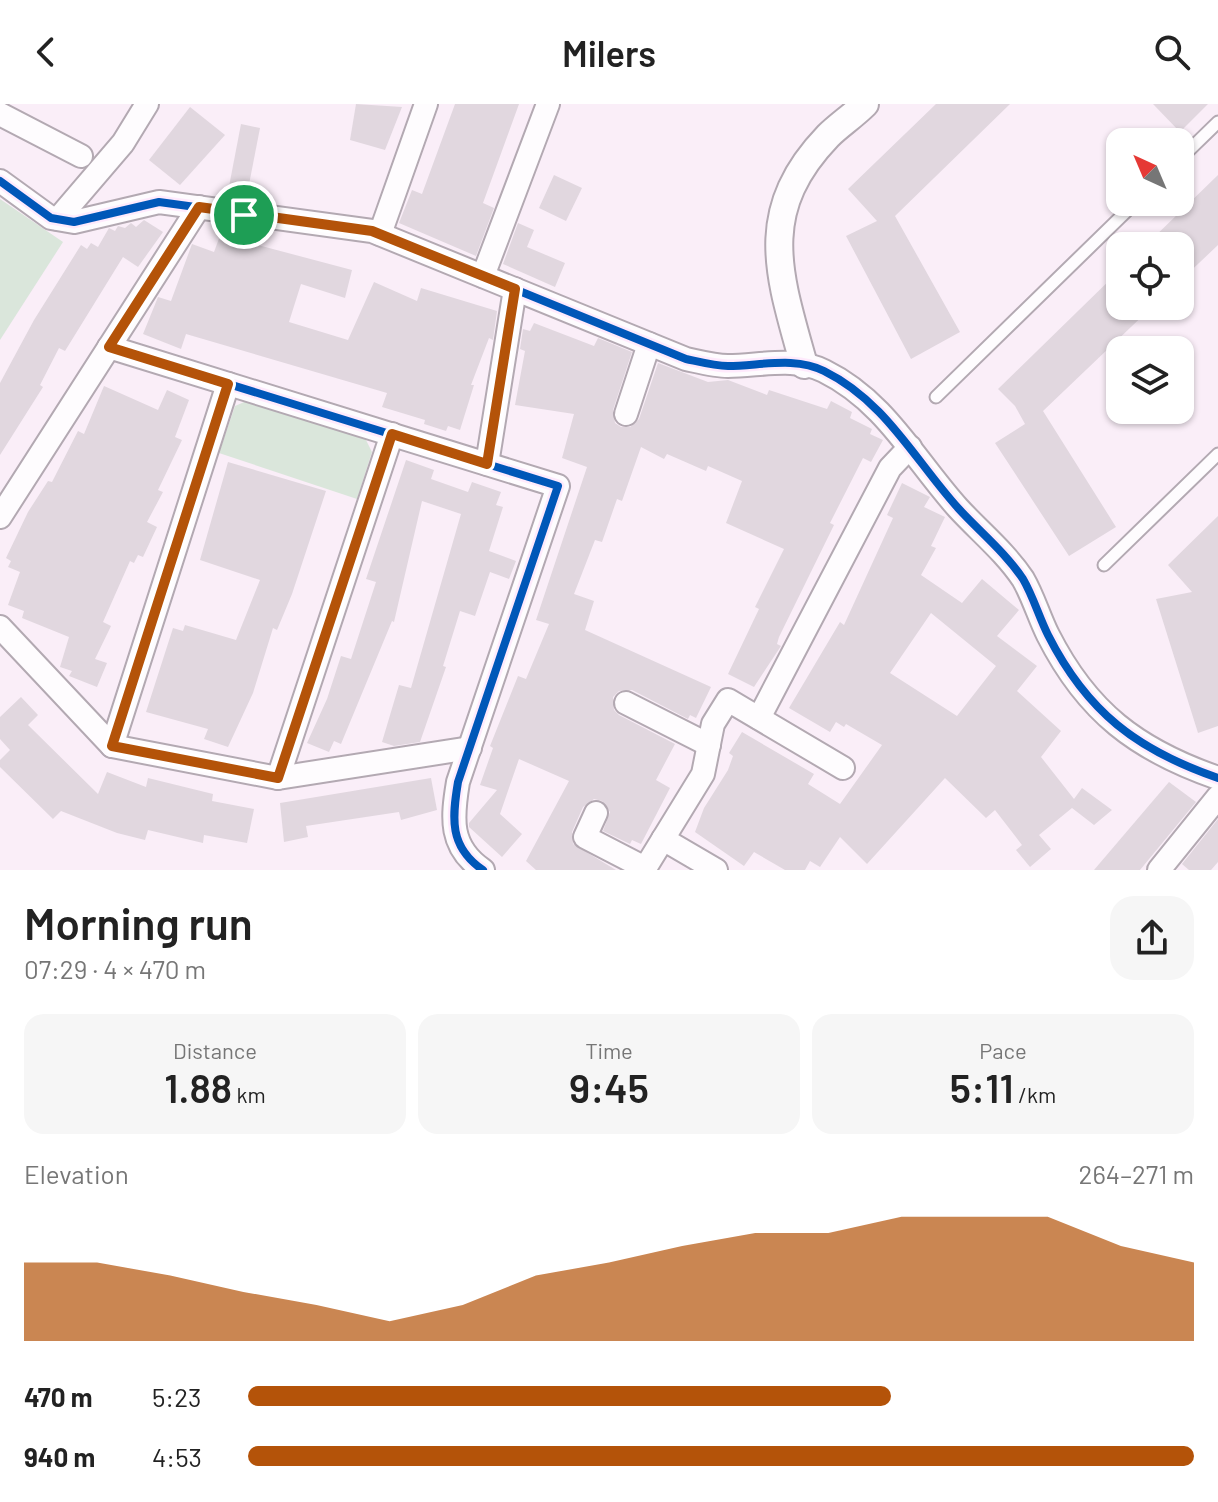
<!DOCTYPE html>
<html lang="en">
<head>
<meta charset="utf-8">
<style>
	:root { --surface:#fff; --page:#f6f6f6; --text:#222; --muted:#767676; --accent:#b45309 }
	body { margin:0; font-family:Barlow,sans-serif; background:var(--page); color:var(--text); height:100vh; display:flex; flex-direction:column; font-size:30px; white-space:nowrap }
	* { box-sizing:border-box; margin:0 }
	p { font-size:26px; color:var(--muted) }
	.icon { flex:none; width:44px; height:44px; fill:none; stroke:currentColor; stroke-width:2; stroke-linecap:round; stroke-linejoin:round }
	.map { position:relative; height:766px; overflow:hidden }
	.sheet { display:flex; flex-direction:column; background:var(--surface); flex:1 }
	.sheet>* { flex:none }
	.needle { width:52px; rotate:316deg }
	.tools { position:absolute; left:1106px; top:24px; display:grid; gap:16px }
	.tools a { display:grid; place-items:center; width:88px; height:88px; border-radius:16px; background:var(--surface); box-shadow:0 2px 6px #0004; font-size:40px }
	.pin { position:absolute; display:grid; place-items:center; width:68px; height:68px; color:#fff; margin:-34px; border:4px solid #fff; border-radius:50%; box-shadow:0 2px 8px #0007 }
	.round { display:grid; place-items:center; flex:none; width:84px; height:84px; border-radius:24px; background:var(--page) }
	.headline { display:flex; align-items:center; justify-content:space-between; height:136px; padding:0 24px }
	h1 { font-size:44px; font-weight:600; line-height:60px }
	.stats { display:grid; grid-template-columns:repeat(3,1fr); gap:12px; height:136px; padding:8px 24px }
	.stats div { display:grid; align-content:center; border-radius:20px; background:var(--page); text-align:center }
	.stats b { font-size:40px; font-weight:600 }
	.stats small { font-size:22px; font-weight:400 }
	.stats p { font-size:22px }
	.chart { height:224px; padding:16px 24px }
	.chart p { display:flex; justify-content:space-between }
	.chart svg { width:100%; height:144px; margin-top:8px; fill:var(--accent); opacity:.7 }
	ul { padding:0 24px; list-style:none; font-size:26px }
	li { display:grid; grid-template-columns:128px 96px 1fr; align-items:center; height:60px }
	li i { height:20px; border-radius:10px; background:var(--accent) }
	header { display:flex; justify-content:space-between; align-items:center; height:104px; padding:0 24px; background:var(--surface); font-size:36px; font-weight:600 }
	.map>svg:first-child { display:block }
</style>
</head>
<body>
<header><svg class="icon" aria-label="back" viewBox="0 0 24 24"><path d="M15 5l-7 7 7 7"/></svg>Milers<svg class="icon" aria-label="search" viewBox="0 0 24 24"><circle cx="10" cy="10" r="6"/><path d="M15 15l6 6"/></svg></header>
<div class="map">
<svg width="1218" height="766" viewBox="0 0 1218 766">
	<rect width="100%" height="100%" fill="#faeef8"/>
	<g fill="#dae6db">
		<path d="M0,95l63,43 -63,98z"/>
		<path d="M251,295l114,39 7,14 -15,47 -138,-46 16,-47z"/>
	</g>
	<g fill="#e1d7df" fill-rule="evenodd">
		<path d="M356,0l46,3 -17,43 -35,-10z"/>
		<path d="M455,0h64l-36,99 11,5 -18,48 -77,-33 13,-33 10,4z"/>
		<path d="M936,0h74l-115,112 65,116 -49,27 -65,-123 31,-15 -29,-32z"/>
		<path d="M1153,0h55l-28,28z"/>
		<path d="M190,3l35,28 -45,50 -31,-25z"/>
		<path d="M241,20l19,4 -14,72 -19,-3z"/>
		<path d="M554,71l28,13 -16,33 -27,-13z"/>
		<path d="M1218,71v70l-38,36v-35h-35z"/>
		<path d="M144,116l19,12 -25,35 -15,-10 -58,94 -6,-3 -19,37 3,2 -43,68v-72l34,-63 47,-75 6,4 4,-6 7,4 11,-19 6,3 3,-5 7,2 6,-5 5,4z"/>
		<path d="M518,119l16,7 -7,17 38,16 -10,24 -52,-23z"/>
		<path d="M224,121l17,2 -1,8 16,5 -2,4 98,26 -7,28 -44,-14 -12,38 59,18 26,-58 43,19 4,-13 76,23 -4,29 -4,-2 -18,47h3l-14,45 -12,-4 -2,5 -22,-7 1,-4 -43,-13 5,-14 -201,-59 -5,15 -38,-15 15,-37 13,4 21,-57 22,8z"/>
		<path d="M1120,166v36h33l-110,105 73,116 -47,29 -74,-113 30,-19 -10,-18 -17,-17z"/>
		<path d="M534,219l60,23 4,-8 34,14 -19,58 2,13 6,4h9l9,-8 19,-56 50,19 20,-2 39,15 2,-5 58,19 4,-8 21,11 -2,6 22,11 -2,5 13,6 -12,22 -8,-4 -33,65 4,2 -55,112 -2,7 4,2 -27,41 -26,-13 31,-65 -4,-2 29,-58 -58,-26 16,-42 -34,-15 -2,5 -39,-17 -3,5 -23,-12 -19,54 -5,-2 -15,43 -7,-2 -21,54 20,7 -9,29 126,57 -15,31 -6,-3 -2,4 -56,-29 -13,1 -6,6 1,13 5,5 56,29 -19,36 14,8 -29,56 -9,-4 -2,4 -27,-13 7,-19 -8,-11 -8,-2 -11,8 -11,25 1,12 43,26h-80l-10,-9 43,-80 -50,-22 -19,55 22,20 -20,23 -33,-30v-4l28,-33 -17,-5 13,-37 -3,-2 28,-70 8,3 23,-55 -13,-4 51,-153 -25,-9 12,-44 -59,-9 10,-54 -5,-2 3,-20 7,2z"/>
		<path d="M104,282l54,24 9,-20 22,10 -14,37 7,3 -24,50 5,2 -16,30 10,5 -14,30 -5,-2 -4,8 -4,-2 -27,61 8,4 -16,33 12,4 -10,24 -28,-11 3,-5 -12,-4 9,-30 -47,-19 2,-7 -16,-6 12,-33 -12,-5 3,-6 -5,-3 22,-46 20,-31 4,1 26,-51 6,3z"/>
		<path d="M406,356l28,10 -3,9 37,13 4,-10 29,10 -5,13 7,2 -14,44 27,10 -7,18 -19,-7 -15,44 -15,-5 -17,55 3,1 -26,75 -26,4 -12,-4 17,-57 12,3 50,-174 -39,-13 -28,121 -2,-1 -51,123 -7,-3 -5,11 -22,-9 20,-44 14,-43 10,3 25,-77 -10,-3z"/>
		<path d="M228,358l98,29 -34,103 -15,36 -4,-2 -20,65 -25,54 -24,-8 4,-10 -62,-17 27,-84 10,3 2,-6 51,15 24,-60 -60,-20z"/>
		<path d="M902,379l28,14 -6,10 21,10 -14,29 5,2 -15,27 41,28 20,-24 37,31 -22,26 40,30 -20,25 44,40 -20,26 33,42 8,-11 30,22 -18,15 -22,-17 -33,27 12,14 -21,18 -14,-17 6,-5 -27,-35 -9,8 -41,-40 -78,86 -27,-27 -20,30 -10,-6 -5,9h-20l-31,-18 -10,14 -49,-34 9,-24 24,-38 5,-14 -4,-3 13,-21 72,42 -6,10 32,20 42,-59 -36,-21 -2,3 -8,-5 -6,10 -41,-24 51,-86 4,3 49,-107 -6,-3zM931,509l65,53 -39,50 -67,-43z"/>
		<path d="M1218,412v210l-20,7 -42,-134 36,-7 -24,-27z"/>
		<path d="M21,593l17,18 -10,10 70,69 9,-22 39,15 2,-9 65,16 -1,7 42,8 -7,34 -43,-8 -1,8 -55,-13 -3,10 -28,-7 -56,-22 -8,8 -53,-52v-7l10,-10 -10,-11v-22z"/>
		<path d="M431,674l6,32 -36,10 -2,-8 -93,14 2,11 -24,5 -4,-39z"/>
		<path d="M1169,678l27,20 -56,68h-46z"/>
		<path d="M1218,715v43l-7,8h-22l-7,-6z"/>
	</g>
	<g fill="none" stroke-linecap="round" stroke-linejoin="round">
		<g stroke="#b3a9b2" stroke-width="15">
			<g id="service">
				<path d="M1180,55l38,-37"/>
				<path d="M936,293l200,-195"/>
				<path d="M1104,461l114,-111"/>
			</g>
		</g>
		<g stroke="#b3a9b2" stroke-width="26">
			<g id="minor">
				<path d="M0,10l81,42"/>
				<path d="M0,77l51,37 23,4 85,-20 213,29 314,128c14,3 29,7 42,7 31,0 67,-10 96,5 61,30 90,88 134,137 22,24 47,44 65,71 10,17 16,38 25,56 39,77 89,115 170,143"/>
				<path d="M58,115l65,-76 24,-39"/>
				<path d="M380,130l46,-130"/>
				<path d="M483,172l65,-172"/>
				<path d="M109,243l449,139 -100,296c-6,36 -9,65 25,88"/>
				<path d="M626,310l23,-70"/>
				<path d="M487,360l28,-175"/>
				<path d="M0,413l199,-310"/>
				<path d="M0,523l112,119 166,32 192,-30"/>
				<path d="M626,599l83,42"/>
				<path d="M759,614l131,-250 20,-21"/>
				<path d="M112,642l116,-362"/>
				<path d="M278,674l114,-344"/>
				<path d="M596,709l-11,24 60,31"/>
				<path d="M663,735l53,31"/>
				<path d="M644,766l59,-96 10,-50 15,-24 115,68"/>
				<path d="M1159,766l59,-73"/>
			</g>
		</g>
		<g stroke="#b3a9b2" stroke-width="30">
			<path id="tertiary" d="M804,261c-25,-90 -49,-153 24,-229 11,-11 25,-20 37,-32"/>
		</g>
		<use href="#service" stroke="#fefcfe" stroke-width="11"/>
		<use href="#minor" stroke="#fefcfe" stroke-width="22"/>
		<use href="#tertiary" stroke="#fefcfe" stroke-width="26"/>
		<g stroke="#feeafc" stroke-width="13">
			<g id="cycleway">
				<path d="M0,77l51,37 23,4 85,-20 213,29 314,128c14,3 29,7 42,7 31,0 67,-10 96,5 61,30 90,88 134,137 22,24 47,44 65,71 10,17 16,38 25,56 39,77 89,115 170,143"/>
				<path d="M109,243l449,139 -100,296c-6,36 -9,65 25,88"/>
			</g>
		</g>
		<use href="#cycleway" stroke="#0057b8" stroke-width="8"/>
	</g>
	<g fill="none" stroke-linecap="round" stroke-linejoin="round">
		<g stroke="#fff" stroke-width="16">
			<path id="route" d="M199,103l173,24 143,58 -28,175 -95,-30 -114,344 -166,-32 116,-362 -119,-37z"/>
		</g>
		<use href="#route" stroke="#b45309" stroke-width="10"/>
	</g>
</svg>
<div class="tools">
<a><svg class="needle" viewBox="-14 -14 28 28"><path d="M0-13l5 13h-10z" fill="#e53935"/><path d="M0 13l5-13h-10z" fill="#767676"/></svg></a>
<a><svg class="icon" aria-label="locate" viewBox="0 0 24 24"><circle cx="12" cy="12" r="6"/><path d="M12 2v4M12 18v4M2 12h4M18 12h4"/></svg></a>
<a><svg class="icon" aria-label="layers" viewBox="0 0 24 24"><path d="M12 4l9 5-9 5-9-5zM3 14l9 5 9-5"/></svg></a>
</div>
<div class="pin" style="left:244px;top:111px;background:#1e9e55"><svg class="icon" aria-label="arrive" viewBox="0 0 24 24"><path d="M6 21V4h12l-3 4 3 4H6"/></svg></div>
</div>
<section class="sheet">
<div class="headline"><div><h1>Morning run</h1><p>07:29 · 4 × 470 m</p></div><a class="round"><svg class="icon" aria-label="share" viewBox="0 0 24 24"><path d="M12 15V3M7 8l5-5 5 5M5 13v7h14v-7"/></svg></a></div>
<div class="stats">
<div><p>Distance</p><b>1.88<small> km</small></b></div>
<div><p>Time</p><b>9:45</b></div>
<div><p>Pace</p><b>5:11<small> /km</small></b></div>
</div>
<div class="chart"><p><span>Elevation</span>264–271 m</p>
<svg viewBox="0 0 160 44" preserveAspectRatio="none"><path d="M0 44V20L10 20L20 24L30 29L40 33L50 38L60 33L70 24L80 20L90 15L100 11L110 11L120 6L130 6L140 6L150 15L160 20V44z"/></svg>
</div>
<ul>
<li><b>470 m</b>5:23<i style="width:68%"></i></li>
<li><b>940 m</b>4:53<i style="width:100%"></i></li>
</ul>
</section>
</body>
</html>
